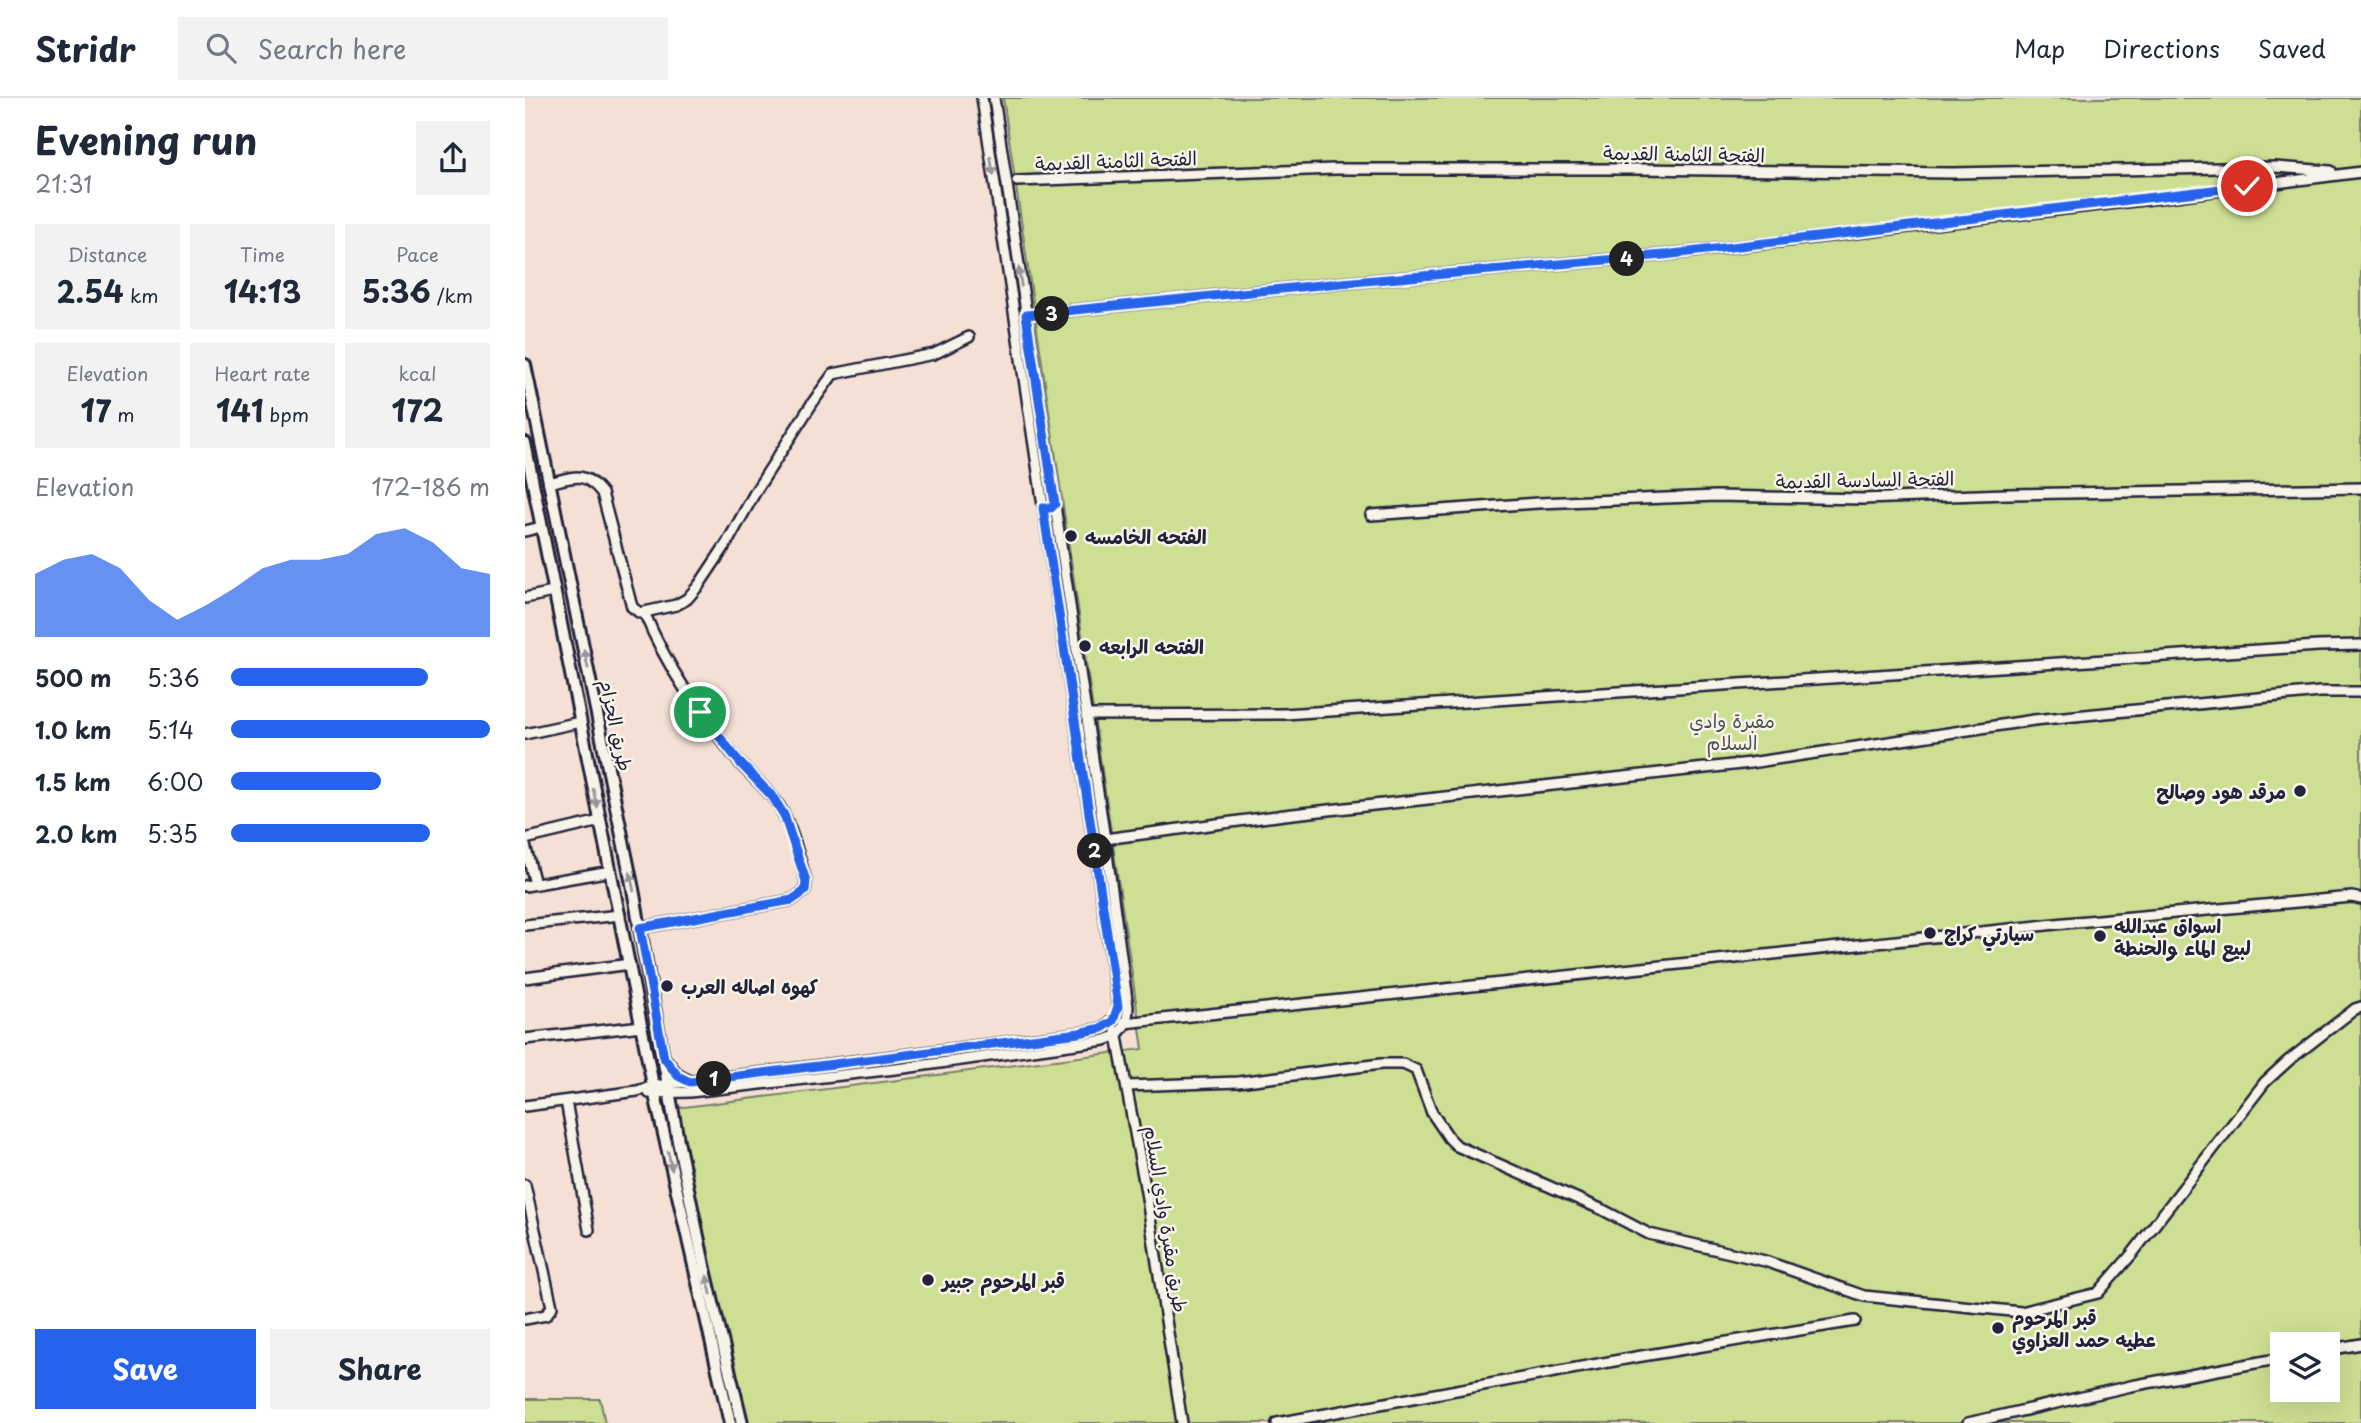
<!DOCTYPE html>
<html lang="en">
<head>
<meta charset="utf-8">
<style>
	:root { --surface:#fff; --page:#f2f2f3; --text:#1f2937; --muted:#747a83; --line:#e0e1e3; --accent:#2563eb }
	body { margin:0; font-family:"Playpen Sans","Playpen Sans Arabic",sans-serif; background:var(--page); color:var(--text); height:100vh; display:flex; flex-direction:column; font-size:26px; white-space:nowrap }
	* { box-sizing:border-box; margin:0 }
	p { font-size:23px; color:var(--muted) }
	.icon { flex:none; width:38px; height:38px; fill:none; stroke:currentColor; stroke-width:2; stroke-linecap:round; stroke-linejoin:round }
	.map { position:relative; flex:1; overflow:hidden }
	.sheet { display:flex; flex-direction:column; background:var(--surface); width:525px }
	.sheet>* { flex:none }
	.controls { position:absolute; left:1745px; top:1234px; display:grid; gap:14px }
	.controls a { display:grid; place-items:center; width:70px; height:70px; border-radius:0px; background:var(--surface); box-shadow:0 7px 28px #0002; font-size:35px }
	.pin { position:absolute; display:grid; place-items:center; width:60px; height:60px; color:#fff; margin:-30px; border:4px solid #fff; border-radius:50%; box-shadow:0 2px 7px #0007 }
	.km { position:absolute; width:35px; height:35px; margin:-18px; border-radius:50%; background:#222; color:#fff; font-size:19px; line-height:35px; text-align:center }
	.round { display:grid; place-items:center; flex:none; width:74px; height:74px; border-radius:0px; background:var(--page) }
	.headline { display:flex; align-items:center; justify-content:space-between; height:119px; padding:0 35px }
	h1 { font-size:38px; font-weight:700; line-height:52px }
	.stats { display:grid; grid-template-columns:repeat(3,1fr); gap:10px; height:119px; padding:7px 35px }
	.stats div { display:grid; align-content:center; border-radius:0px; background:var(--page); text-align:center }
	.stats b { font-size:30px; font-weight:700 }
	.stats small { font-size:19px; font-weight:400 }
	.stats p { font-size:19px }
	.chart { height:196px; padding:14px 35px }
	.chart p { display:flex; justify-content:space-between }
	.chart svg { width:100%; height:126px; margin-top:7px; fill:var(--accent); opacity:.7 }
	.action { display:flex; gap:14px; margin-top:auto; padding:14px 35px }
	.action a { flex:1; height:80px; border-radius:0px; background:var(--accent); color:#fff; font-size:28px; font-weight:700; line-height:80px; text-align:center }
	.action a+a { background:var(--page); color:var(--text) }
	ul { padding:0 35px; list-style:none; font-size:23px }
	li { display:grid; grid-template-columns:112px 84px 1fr; align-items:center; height:52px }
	li i { height:18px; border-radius:9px; background:var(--accent) }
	header { display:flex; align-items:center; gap:42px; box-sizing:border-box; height:98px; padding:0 35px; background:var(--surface); border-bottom:2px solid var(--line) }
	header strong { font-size:33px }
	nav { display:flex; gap:38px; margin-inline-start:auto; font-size:24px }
	.search { width:490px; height:63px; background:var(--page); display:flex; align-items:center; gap:18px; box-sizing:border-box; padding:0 24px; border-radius:0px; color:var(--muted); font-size:26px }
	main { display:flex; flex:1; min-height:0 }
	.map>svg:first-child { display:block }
</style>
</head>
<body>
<header>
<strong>Stridr</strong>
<div class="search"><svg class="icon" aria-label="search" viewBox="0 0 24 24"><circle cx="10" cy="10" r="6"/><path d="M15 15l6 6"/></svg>Search here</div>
<nav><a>Map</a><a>Directions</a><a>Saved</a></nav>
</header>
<main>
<section class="sheet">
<div class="headline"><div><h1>Evening run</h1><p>21:31</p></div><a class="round"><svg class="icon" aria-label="share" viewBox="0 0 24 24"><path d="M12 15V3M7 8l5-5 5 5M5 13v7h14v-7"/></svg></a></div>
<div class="stats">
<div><p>Distance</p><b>2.54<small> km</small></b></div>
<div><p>Time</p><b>14:13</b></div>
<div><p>Pace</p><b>5:36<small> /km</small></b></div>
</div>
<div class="stats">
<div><p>Elevation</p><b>17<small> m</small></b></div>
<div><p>Heart rate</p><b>141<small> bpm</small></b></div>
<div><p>kcal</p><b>172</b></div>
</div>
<div class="chart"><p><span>Elevation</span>172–186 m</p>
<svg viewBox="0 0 160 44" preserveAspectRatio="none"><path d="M0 44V22L10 17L20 15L30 20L40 31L50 38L60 33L70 27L80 20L90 17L100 17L110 15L120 8L130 6L140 11L150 20L160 22V44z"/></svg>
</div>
<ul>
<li><b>500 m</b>5:36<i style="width:76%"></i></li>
<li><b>1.0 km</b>5:14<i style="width:100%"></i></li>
<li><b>1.5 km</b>6:00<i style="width:58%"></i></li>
<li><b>2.0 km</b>5:35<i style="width:77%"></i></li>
</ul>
<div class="action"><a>Save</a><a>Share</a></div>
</section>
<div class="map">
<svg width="1836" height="1325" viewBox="0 0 1836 1325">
	<rect width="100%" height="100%" fill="#f4e0d4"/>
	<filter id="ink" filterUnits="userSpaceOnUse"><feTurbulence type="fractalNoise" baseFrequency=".0143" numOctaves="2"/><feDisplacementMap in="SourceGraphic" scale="14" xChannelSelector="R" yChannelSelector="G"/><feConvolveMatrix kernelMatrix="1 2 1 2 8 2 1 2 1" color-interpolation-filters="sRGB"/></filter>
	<g filter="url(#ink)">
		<g fill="#ccdf93" stroke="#778067" stroke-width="2" fill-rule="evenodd">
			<path d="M478,0h1358v1325h-1614l-71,-315 467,-59zM1757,1246h45v46h-45z"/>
			<path d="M0,1301h75l5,24h-80z"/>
		</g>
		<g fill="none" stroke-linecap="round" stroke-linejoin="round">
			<g stroke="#22223b" stroke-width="14">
				<g id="minor">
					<path d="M492,83l317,-12h303l315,4 323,-6 56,4"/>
					<path d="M501,217l304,-31 334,-29 480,-55 217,-28"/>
					<path d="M24,385c25,-6 35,-13 53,10l30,114 8,6 36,-8 11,-6 12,-14 28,-42 30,-54 56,-87 20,-28 101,-20 35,-17"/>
					<path d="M846,417l167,-12 179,-7 145,3 145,-5 354,-6"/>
					<path d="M0,433l16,-4"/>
					<path d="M0,500l28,-6"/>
					<path d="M561,617l198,-1 1034,-68 43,-1"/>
					<path d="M0,636l55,-12"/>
					<path d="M0,741l75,-18"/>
					<path d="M580,741l179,-24 466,-52 284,-43 286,-28h41"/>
					<path d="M0,747l10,39"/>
					<path d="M0,788l86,-15"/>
					<path d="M0,827l95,-10"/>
					<path d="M115,830l152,-28 13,-9 1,-10c-6,-21 -12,-46 -22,-66 -10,-22 -30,-35 -45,-53 -38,-46 -72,-94 -95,-150"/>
					<path d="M0,880l105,-14"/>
					<path d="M599,925l941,-100 287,-26 9,2"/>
					<path d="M591,933l30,161 36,231"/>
					<path d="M0,941l117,-13"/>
					<path d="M602,988l111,-4 143,-18h22l13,6 16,43 17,25 8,8 146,64 46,24 116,27 99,35 157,16 77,-19 34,-39 133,-172 23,-21 67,-52 6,-2"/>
					<path d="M124,995l41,-1 214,-24 201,-28c17,-5 23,-16 23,-33l-23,-168 -111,-741"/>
					<path d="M41,1003l23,129"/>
					<path d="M0,1008l112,-15 17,-5 425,-53 23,-5 14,-10 2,-12 -136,-908"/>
					<path d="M0,1087l27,122 -6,8 -21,4"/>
					<path d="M1802,1252l34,-6"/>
					<path d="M752,1325l359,-66 219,-36"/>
					<path d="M1443,1325l163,-37 151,-28"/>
				</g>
			</g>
			<g stroke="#22223b" stroke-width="16">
				<g id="major">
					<path d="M0,267l108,524 45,252 27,129 37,153"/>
					<path d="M0,345l130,652 75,328"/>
					<path d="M141,963l12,15 12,6"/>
				</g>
			</g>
			<use href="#minor" stroke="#f7f3e8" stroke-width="9"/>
			<use href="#major" stroke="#f7f3e8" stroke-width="10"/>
		</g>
		<defs><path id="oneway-solid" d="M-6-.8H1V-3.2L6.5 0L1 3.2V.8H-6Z" transform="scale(1.75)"/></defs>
		<g fill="#97959a">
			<use href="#oneway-solid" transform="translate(467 68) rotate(81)"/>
			<use href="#oneway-solid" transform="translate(495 179) rotate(-98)"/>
			<use href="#oneway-solid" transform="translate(61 561) rotate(-102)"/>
			<use href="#oneway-solid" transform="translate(70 700) rotate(79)"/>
			<use href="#oneway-solid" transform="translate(107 784) rotate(-101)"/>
			<use href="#oneway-solid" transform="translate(145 1063) rotate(78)"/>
			<use href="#oneway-solid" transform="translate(184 1187) rotate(-103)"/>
		</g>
	</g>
	<g fill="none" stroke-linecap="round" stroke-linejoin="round" filter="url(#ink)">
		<g stroke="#fff" stroke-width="14">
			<path id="route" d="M175,614l41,52 31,32 12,19 22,66 -1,10 -13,9 -152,28 24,130 14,18 12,6 389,-49 23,-5 11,-7 5,-15 -75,-498h8l4,-4 -29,-189 304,-31 334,-29 583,-69"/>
		</g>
		<use href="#route" stroke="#2563eb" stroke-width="9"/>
	</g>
	<g fill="#22223b" stroke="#f7f3e8" stroke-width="2.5">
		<circle cx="546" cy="438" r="7"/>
		<circle cx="560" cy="548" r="7"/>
		<circle cx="1775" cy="693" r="7"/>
		<circle cx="1405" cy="835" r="7"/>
		<circle cx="1575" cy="838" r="7"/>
		<circle cx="142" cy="888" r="7"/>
		<circle cx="403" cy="1182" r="7"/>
		<circle cx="1473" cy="1230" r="7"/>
	</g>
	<g text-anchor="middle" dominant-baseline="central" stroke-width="5" stroke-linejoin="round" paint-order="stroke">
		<g font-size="19" fill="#22223b" stroke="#f7f3e8">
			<text transform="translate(1159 55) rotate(1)">الفتحة الثامنة القديمة</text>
			<text transform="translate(591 62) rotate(-2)">الفتحة الثامنة القديمة</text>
			<text transform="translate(1340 381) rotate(-1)">الفتحة السادسة القديمة</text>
			<text transform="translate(92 627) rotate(78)">طريق الحزام</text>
			<text transform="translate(642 1121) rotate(81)">طريق مقبرة وادي السلام</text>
		</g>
		<g font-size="19" font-weight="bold" fill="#22223b" stroke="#f7f3e8" text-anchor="start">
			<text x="560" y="438">الفتحه الخامسه</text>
			<text x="574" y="548">الفتحه الرابعه</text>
			<text x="1761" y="693" text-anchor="end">مرقد هود وصالح</text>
			<text x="1589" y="827">اسواق عبدالله<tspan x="1589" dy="22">لبيع الماء والحنطة</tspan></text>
			<text x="1419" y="835">سيارتي كراج</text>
			<text x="156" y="888">كهوه اصاله العرب</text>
			<text x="417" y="1182">قبر المرحوم جبير</text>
			<text x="1487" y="1219">قبر المرحوم<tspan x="1487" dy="22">عطيه حمد العزاوي</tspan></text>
		</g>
		<g font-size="19" fill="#4c5151" stroke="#f7f3e8">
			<text x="1207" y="622">مقبرة وادي<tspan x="1207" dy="22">السلام</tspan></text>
		</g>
	</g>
</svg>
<div class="controls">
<a><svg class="icon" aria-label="layers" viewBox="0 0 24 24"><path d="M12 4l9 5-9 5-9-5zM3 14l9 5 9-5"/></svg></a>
</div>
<div class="pin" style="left:175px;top:614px;background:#1e9e55"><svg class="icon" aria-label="arrive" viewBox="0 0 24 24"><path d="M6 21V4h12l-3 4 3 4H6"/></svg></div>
<div class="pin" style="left:1722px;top:88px;background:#d93025"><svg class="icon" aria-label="check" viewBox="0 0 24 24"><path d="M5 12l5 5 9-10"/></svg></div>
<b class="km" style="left:189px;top:981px">1</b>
<b class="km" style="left:570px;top:753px">2</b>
<b class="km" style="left:527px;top:216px">3</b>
<b class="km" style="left:1102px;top:161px">4</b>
</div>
</main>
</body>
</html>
